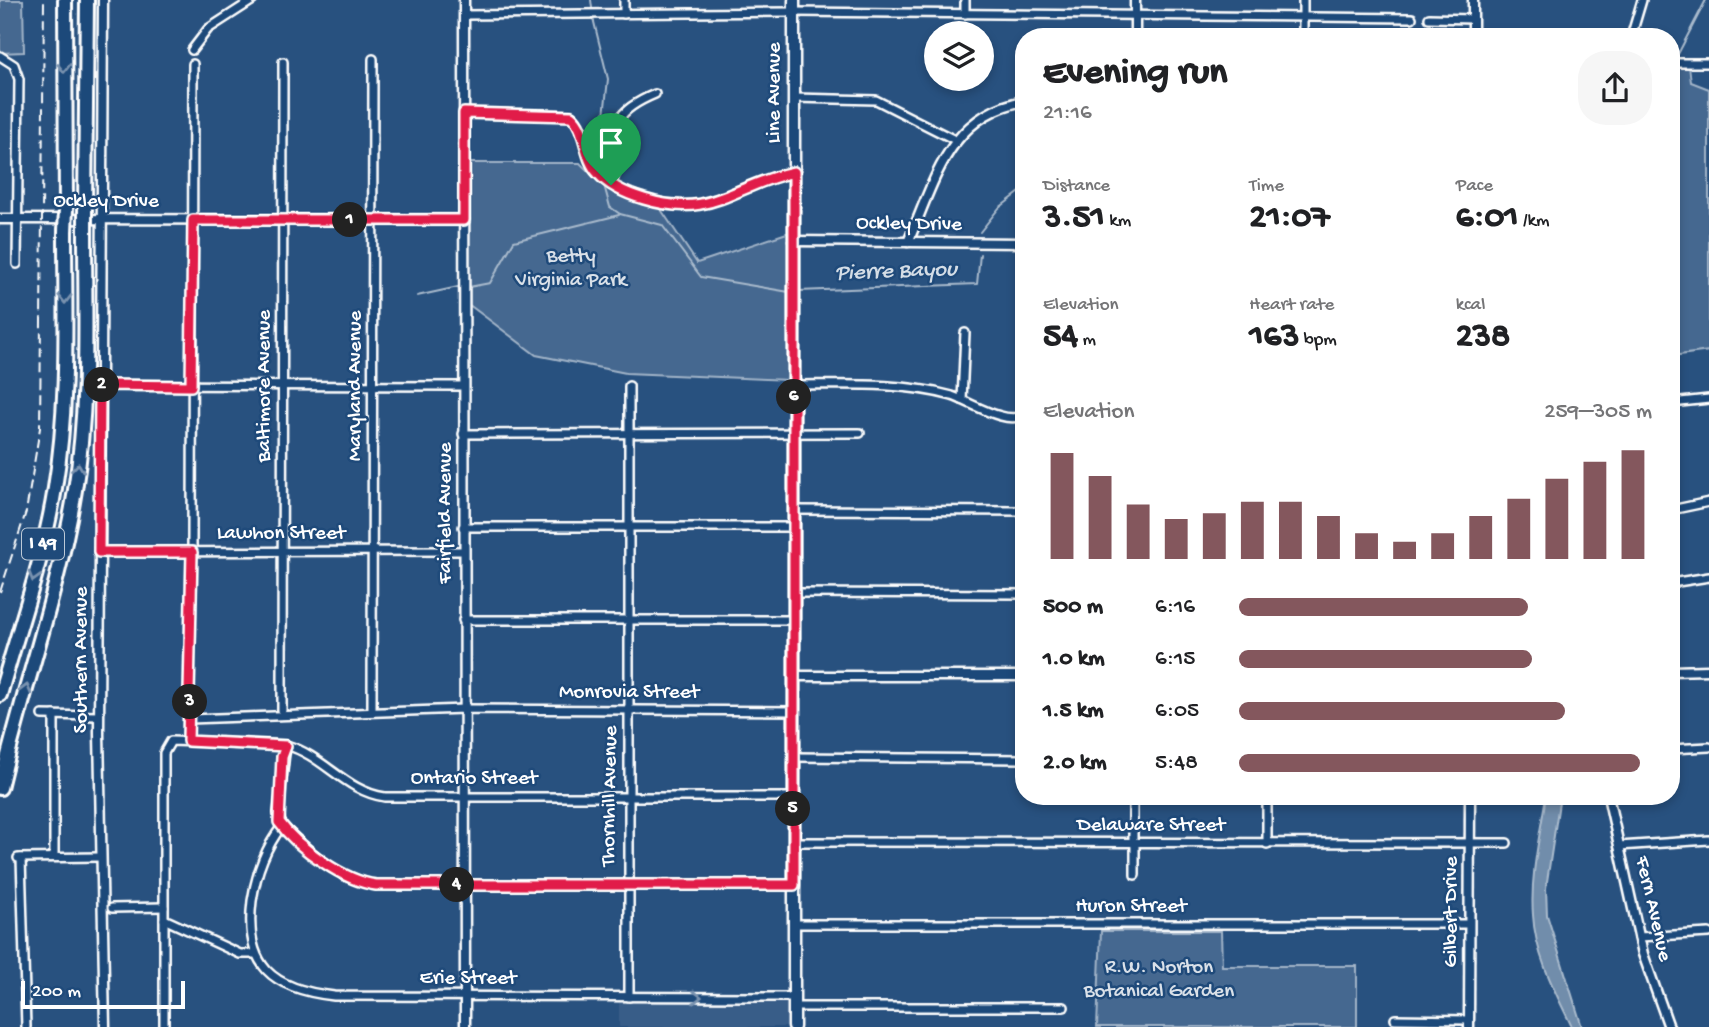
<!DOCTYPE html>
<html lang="en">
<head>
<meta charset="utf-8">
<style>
	:root { --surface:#fff; --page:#f6f6f6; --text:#202124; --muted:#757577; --accent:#84575d }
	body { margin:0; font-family:"Gochi Hand",sans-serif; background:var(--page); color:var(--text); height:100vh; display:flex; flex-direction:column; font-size:26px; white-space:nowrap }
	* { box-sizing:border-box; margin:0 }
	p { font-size:23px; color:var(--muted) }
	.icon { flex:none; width:38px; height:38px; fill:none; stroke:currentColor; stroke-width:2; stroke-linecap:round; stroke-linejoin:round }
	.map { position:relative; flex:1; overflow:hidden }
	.sheet { position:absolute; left:1015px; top:28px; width:665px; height:777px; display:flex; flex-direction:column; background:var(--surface); border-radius:28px; box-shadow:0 4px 10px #0003 }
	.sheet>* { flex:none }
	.fabs { position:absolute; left:924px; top:21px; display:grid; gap:14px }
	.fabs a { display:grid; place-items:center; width:70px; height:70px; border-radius:50%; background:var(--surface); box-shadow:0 4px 10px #0003; font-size:35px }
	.scale { position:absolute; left:21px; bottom:18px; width:164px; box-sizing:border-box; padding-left:7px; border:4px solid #fff; border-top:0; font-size:19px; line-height:24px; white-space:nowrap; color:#fff; -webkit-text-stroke:5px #1f4a7a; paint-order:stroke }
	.pin { position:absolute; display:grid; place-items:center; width:60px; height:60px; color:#fff; margin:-72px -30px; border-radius:50% 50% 50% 0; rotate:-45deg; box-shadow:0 0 7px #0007 }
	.pin .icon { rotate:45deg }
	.km { position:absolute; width:35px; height:35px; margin:-18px; border-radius:50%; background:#222; color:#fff; font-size:19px; line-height:35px; text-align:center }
	.round { display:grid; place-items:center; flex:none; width:74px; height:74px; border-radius:28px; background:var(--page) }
	.head { display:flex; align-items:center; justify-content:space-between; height:119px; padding:0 28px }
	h1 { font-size:38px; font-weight:700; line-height:52px }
	.metrics { display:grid; grid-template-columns:repeat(3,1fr); gap:10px; height:119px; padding:7px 28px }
	.metrics div { display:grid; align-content:center }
	.metrics b { font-size:35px; font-weight:700 }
	.metrics small { font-size:19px; font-weight:400 }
	.metrics p { font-size:19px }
	.chart { height:196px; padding:14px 28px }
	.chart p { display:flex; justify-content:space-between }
	.chart svg { width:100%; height:126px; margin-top:7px; stroke:var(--accent); stroke-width:6 }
	ul { padding:0 28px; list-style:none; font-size:23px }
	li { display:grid; grid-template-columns:112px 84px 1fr; align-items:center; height:52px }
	li i { height:18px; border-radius:9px; background:var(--accent) }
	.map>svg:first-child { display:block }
</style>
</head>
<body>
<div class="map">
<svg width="1709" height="1027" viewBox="0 0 1709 1027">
	<rect width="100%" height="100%" fill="#28517f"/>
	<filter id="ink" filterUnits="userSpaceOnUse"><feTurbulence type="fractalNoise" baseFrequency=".0143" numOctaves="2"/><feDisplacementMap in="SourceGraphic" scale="14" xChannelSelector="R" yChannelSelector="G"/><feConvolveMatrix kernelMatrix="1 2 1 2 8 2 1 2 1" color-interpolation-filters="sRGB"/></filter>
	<g filter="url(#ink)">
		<path fill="#375d88" d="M619,1000h166l5,4v23h-171z"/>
		<g fill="#446890" stroke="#a2b4c8" stroke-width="2">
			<path d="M0,0h23l1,52 -24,1z"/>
			<path d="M1671,66h18l2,16 18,7v262l-38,5z"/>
			<path d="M469,163h111l21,21 59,24 37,55 93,-31 -1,148 -163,-7 -90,-18 -68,-51z"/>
			<path d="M1101,931h120l1,35h135v61h-260z"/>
		</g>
		<path fill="#718dab" stroke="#aabbcd" stroke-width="2" d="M1546,796h14l-14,92 1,27 35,112h-10c-17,-35 -37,-73 -39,-112 -3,-39 7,-80 13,-119z"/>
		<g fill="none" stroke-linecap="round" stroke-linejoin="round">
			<g stroke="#aabbcd" stroke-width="2">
				<path d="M591,0l1,8"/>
				<path d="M593,18l15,61 -5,46 1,48"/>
				<path d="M1677,56l29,-56"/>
				<path d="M604,185l6,22 10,7 42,11 39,52 88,15"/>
				<path d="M980,232l19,-24 25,-19"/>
				<path d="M469,287l21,-4 24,-42 105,-26"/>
				<path d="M798,291l179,-7 3,-30"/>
				<path d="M417,296l41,-9"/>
			</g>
			<g stroke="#fff" stroke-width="12">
				<g id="minor">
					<path d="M624,0v14"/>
					<path d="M965,0v14"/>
					<path d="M1303,0v37"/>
					<path d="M464,15l330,-3 618,6"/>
					<path d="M1429,18l44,1"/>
					<path d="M1631,37l11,-37"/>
					<path d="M192,50l16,-21 45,-29"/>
					<path d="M0,56l14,9 5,14 -2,185"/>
					<path d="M1671,63h38"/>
					<path d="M794,98l82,2 79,40"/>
					<path d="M464,113l107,2c16,14 12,42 26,58 13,14 30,21 47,26 69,20 88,-14 150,-27"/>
					<path d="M611,185c20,-40 -23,-63 44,-91"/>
					<path d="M100,385l363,1"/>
					<path d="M794,385c53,0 107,-3 158,11 19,6 54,30 72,19"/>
					<path d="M962,400l3,-67"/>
					<path d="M1671,403l38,-4"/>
					<path d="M463,434l397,-1"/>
					<path d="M795,510l229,1"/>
					<path d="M1671,510l38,-8"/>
					<path d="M463,527h332"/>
					<path d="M99,552l364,-1"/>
					<path d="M1671,583l38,-6"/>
					<path d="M795,593l229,1"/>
					<path d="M463,620h332"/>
					<path d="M282,710l1,-648"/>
					<path d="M372,712l1,-653"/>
					<path d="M42,715l57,1"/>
					<path d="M54,715v142"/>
					<path d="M190,719l274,-10 330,2"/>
					<path d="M188,741l4,-189 1,-488"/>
					<path d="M1671,749l38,-2"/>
					<path d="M794,757l230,2"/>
					<path d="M282,826c-17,22 -26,48 -30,75 -8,65 20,88 82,95l460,1"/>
					<path d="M282,826c29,25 54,54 94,59h418"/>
					<path d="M282,826l-4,-13 8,-68"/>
					<path d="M794,842l713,1"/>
					<path d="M1133,843v-47"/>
					<path d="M1267,844v-48"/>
					<path d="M1619,846l90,-6"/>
					<path d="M18,858l83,-1"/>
					<path d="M21,858l5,169"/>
					<path d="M1135,875v-32"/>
					<path d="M112,908l52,-1"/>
					<path d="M164,919l76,35h14"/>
					<path d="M793,924h676"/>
					<path d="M1639,937l70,-4"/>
					<path d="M629,997v-611"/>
					<path d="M794,1007h270"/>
					<path d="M1395,1019l74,1"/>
					<path d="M164,1027v-274l7,-12 115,4c37,10 60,47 99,52h408"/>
				</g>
			</g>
			<g stroke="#fff" stroke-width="13">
				<g id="tertiary">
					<path d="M103,0l-4,733 6,294"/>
					<path d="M464,0l1,1027"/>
					<path d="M1135,0v37"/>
					<path d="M1473,0v37"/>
					<path d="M0,219l464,1"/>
					<path d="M793,241l231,2"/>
					<path d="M908,242c27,-61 40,-127 116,-141"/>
					<path d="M1671,671l38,-1"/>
					<path d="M794,676h230"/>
					<path d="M1608,796l35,158 26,73"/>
					<path d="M1469,1027l1,-231"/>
				</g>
			</g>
			<g stroke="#fff" stroke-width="15">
				<path id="secondary" d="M794,0v1027"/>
			</g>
			<g stroke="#fff" stroke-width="18">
				<g id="motorway">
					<path d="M65,0l1,209"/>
					<path d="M85,208l2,-208"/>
					<path d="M0,695c19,-68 44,-137 55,-207 14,-85 10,-172 10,-257"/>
					<path d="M0,788c23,-100 59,-197 75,-298 14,-86 10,-173 10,-260"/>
				</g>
			</g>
			<use href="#minor" stroke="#1f4a7a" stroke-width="7"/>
			<use href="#tertiary" stroke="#1f4a7a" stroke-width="8"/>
			<use href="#secondary" stroke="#1f4a7a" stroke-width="10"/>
			<use href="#motorway" stroke="#1f4a7a" stroke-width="12"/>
			<path stroke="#fff" stroke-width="2" stroke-dasharray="10 5" stroke-linecap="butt" d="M0,592l26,-80 14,-84 4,-428"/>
			<g stroke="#fff" stroke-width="18" stroke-linecap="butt">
				<g id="motorway-bridge">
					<path d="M85,230v-22"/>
					<path d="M65,231l1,-22"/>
				</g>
			</g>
			<use href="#motorway-bridge" stroke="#1f4a7a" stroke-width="12"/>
		</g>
		<defs><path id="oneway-chevron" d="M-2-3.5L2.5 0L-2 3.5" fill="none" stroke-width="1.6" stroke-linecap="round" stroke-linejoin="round" transform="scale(1.75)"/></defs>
		<g stroke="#7992af">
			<use href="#oneway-chevron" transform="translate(64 68) rotate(90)"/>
			<use href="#oneway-chevron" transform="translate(65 299) rotate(90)"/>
			<use href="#oneway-chevron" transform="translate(78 468) rotate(-83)"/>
			<use href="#oneway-chevron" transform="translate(34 577) rotate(106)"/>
			<use href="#oneway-chevron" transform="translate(26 689) rotate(-75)"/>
			<use href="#oneway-chevron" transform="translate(697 997)"/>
		</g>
	</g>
	<g fill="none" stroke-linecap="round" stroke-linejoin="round" filter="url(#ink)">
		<g stroke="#fff" stroke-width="14">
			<path id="route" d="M464,113l107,3c16,13 12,41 27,57 12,14 29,21 46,26 69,21 88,-14 150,-27v713h-418c-32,-4 -78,-37 -97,-63l3,-65 4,-11 -98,-5 4,-189h-93l1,-167 91,1 2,-166h271z"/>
		</g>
		<use href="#route" stroke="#e11d48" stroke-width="9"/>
	</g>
	<g text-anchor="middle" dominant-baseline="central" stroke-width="5" stroke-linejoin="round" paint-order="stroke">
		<rect fill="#1f4a7a" stroke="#bcc9d7" stroke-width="2" x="22" y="528.5" width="42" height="31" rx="5"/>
		<g font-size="19" font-weight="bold" fill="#fff">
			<text x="43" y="544">I 49</text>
		</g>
		<g font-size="21" fill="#fff" stroke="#1f4a7a">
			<text transform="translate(775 93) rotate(-90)">Line Avenue</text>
			<text x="106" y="202">Ockley Drive</text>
			<text transform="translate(909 225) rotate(1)">Ockley Drive</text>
			<text transform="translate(265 386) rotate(-90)">Baltimore Avenue</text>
			<text transform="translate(356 386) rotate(-90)">Maryland Avenue</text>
			<text transform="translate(446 513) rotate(-90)">Fairfield Avenue</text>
			<text x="281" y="534">Lawhon Street</text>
			<text transform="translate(82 660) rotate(-90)">Southern Avenue</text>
			<text x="629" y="693">Monrovia Street</text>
			<text x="474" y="779">Ontario Street</text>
			<text transform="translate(611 796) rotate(-89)">Thornhill Avenue</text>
			<text x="1151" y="826">Delaware Street</text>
			<text x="1131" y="907">Huron Street</text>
			<text transform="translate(1652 909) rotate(77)">Fern Avenue</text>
			<text transform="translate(1452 912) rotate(-90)">Gilbert Drive</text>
			<text x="468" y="979">Erie Street</text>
		</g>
		<g font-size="21" fill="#dae1e9" stroke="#1f4a7a">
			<text x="571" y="257">Betty<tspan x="571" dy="24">Virginia Park</tspan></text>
			<text x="1159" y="968">R.W. Norton<tspan x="1159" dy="24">Botanical Garden</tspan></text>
		</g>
		<g font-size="23" font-style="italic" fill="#d4dde6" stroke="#1f4a7a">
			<text transform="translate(896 272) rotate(-2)">Pierre Bayou</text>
		</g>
	</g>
</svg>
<div class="fabs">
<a><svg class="icon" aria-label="layers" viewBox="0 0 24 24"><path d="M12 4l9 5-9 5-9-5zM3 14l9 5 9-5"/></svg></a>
</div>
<div class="scale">200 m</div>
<div class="pin" style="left:611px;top:185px;background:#1e9e55"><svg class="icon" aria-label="arrive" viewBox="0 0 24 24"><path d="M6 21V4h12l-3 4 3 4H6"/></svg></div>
<b class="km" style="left:350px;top:220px">1</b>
<b class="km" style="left:102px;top:385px">2</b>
<b class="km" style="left:190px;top:702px">3</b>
<b class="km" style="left:457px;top:885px">4</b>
<b class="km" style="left:793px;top:809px">5</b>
<b class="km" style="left:794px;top:397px">6</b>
<section class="sheet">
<div class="head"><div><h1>Evening run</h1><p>21:16</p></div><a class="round"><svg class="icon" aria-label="share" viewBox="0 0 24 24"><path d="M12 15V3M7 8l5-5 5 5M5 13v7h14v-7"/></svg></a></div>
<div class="metrics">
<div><p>Distance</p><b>3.51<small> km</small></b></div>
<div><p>Time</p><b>21:07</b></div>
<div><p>Pace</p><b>6:01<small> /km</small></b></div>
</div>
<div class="metrics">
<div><p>Elevation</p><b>54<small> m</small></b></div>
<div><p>Heart rate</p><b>163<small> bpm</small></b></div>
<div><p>kcal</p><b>238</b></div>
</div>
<div class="chart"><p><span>Elevation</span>259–305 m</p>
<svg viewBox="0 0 160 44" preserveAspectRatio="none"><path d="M5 44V7M15 44V15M25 44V25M35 44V30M45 44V28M55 44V24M65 44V24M75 44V29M85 44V35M95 44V38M105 44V35M115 44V29M125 44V23M135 44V16M145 44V10M155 44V6"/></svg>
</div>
<ul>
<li><b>500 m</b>6:16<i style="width:70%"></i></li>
<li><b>1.0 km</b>6:15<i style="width:71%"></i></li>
<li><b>1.5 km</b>6:05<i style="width:79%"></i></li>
<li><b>2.0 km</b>5:48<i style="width:97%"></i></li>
</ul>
</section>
</div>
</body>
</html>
